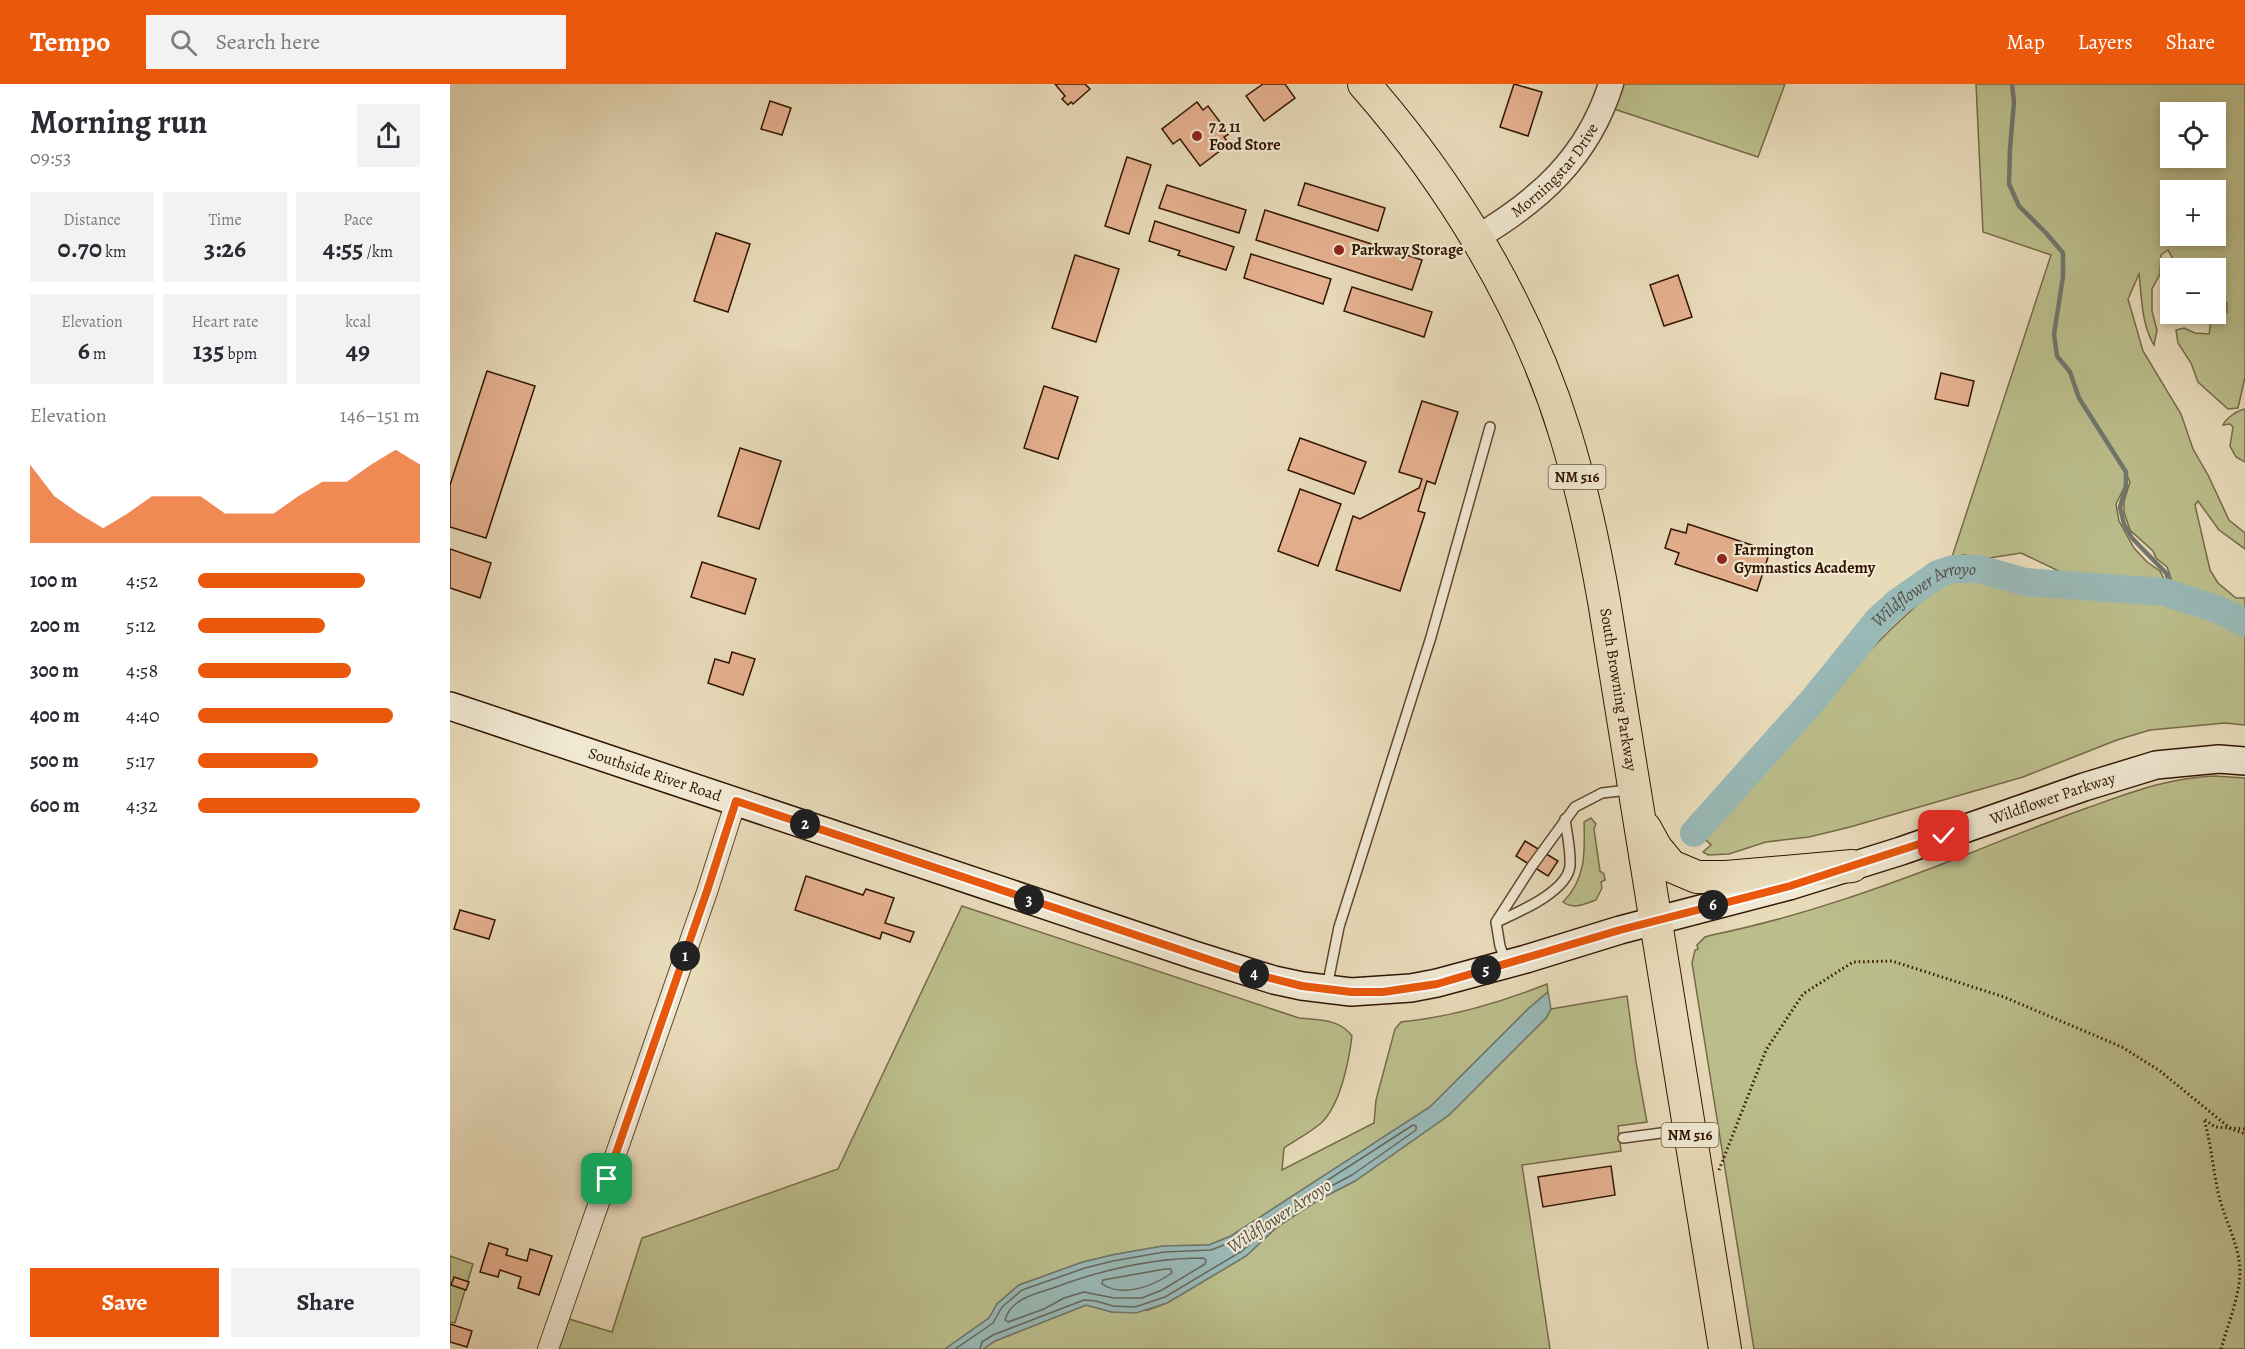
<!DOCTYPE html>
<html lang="en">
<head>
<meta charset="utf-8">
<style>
	:root { --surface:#fff; --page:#f2f2f3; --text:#2b2b33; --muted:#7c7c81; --accent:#ea580c }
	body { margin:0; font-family:Alegreya,serif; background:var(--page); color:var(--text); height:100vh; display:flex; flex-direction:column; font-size:22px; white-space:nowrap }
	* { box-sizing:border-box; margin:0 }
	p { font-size:20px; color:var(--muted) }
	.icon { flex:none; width:33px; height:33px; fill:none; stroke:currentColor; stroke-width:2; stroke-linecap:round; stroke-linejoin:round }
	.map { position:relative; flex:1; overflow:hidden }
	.side { display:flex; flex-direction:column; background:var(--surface); width:450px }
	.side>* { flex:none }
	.tools { position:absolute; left:1710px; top:18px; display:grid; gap:12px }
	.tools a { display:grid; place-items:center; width:66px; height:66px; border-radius:0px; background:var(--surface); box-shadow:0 3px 9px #0003; font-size:30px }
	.pin { position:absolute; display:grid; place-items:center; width:51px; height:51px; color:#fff; margin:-26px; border-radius:12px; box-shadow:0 3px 9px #0006 }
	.km { position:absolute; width:30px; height:30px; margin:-15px; border-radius:50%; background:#222; color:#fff; font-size:16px; line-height:30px; text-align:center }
	.round { display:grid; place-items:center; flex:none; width:63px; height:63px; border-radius:0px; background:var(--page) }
	.summary { display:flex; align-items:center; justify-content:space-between; height:102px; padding:0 30px }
	h1 { font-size:33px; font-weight:700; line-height:45px }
	.stats { display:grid; grid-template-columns:repeat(3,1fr); gap:9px; height:102px; padding:6px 30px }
	.stats div { display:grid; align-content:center; border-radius:0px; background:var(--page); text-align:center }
	.stats b { font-size:26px; font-weight:700 }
	.stats small { font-size:16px; font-weight:400 }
	.stats p { font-size:16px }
	.chart { height:168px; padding:12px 30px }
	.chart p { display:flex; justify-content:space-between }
	.chart svg { width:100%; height:108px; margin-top:6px; fill:var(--accent); opacity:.7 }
	.button { display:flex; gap:12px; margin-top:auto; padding:12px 30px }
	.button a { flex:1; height:69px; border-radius:0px; background:var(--accent); color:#fff; font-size:24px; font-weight:700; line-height:69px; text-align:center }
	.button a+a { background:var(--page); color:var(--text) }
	ul { padding:0 30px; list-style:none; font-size:20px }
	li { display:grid; grid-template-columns:96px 72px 1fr; align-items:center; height:45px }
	li i { height:15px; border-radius:8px; background:var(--accent) }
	header { display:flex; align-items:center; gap:36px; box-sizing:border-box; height:84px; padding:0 30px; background:var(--accent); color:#fff }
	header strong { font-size:28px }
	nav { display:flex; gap:33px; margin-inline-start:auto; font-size:21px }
	.search { width:420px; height:54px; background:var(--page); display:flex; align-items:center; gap:15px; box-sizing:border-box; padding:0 21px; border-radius:0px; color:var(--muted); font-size:22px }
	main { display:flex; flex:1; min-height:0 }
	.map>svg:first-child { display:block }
</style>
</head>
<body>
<header>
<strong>Tempo</strong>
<div class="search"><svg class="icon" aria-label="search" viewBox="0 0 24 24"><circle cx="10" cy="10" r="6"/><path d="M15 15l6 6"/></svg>Search here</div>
<nav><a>Map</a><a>Layers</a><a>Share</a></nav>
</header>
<main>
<section class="side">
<div class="summary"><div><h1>Morning run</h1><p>09:53</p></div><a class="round"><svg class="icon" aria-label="share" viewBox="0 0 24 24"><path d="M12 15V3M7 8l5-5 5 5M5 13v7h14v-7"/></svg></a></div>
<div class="stats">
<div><p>Distance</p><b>0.70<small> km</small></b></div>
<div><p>Time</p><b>3:26</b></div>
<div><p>Pace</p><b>4:55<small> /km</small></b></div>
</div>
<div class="stats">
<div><p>Elevation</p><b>6<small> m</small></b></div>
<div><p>Heart rate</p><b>135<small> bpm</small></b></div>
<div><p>kcal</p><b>49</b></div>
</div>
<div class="chart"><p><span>Elevation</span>146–151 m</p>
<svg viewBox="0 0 160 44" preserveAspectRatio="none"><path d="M0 44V12L10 25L20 32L30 38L40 32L50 25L60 25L70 25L80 32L90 32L100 32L110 25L120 19L130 19L140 12L150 6L160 12V44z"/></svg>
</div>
<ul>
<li><b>100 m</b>4:52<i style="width:75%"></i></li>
<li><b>200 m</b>5:12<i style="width:57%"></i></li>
<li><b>300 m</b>4:58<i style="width:69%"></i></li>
<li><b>400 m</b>4:40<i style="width:88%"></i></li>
<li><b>500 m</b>5:17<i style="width:54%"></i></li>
<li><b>600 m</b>4:32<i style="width:100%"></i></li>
</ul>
<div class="button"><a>Save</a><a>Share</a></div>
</section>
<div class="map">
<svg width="1795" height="1265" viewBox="0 0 1795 1265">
	<rect width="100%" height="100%" fill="#e8dbba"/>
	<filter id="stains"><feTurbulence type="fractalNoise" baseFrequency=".00333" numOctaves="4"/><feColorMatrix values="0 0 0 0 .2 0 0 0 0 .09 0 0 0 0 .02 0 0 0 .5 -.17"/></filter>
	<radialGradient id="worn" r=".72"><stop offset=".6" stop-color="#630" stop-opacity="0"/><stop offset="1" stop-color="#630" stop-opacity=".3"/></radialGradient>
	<g fill="#bbbe8c" stroke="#766a46" stroke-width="1.5" fill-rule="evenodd">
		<path d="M1170,0h165l-27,73 -147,-49z"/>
		<path d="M1526,0h269v293l-7,31 -10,1 -30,-27 -7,-19 -13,-20 -2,-13 8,-2 11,5 14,1 3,-20 15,-2v-9l-11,-9v-26h-38l-10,-18 -7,5 -1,19 -8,15v22l5,19 -3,15c-13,-22 -12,-47 -15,-71l-11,25 15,52 38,63 12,35 15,26 21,45 16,13v16l-26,-19 -21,-29 -3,4 15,65 8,13 18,15h9v17l-18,-11 -45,-12 -8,-5 -7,-20 -11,-9 -3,-7 -23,-21 -6,-18v-11l6,-19 -4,-8 -2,14 -8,16 3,17 15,27 13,14 13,9 6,12 -1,4 -3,1 -99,-15 -42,-20 -38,6 -19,-4 -12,2 99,-302 -68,-23zM1720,28h46v46h-46zM1720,106h46v46h-46z"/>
		<path d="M1795,325v53l-9,-5 -6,-11 3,-19 -3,-3 -7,1c3,-7 15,-15 22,-16z"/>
		<path d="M1519,493l62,15 59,6 78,3 23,5 54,24v95l-20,-2 -75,7 -33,10 -94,37 -173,50 -41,10 -43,5 -37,12 -21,1 -5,-3 8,-7 -4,-4 -5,-1 26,-33 104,-118 58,-59 41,-38 25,-14z"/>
		<path d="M1765,692l30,2v571h-491l-62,-386 3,-13 3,-1 -1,-4 8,-8 7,-2c88,-18 172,-48 256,-81 40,-16 79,-32 119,-46 45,-16 80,-30 128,-32z"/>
		<path d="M1141,734l5,6 -2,5 6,42 4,3 1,6 -4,2 1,6 -6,12c-12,4 -22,10 -33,2 23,-23 22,-50 21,-80z"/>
		<path d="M512,822l337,112c20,2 41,1 53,18 -3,25 -12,71 -32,88 -11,9 -24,16 -36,24l-2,22 92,-47 2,-23 19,-71 6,-7c51,-5 98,-19 146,-38l1,8 -20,17 -98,98 -199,129 -22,9 -46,1 -51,9 -29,7 -64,23 -22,19 -8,14 -44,31h-386l10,-30 43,13 30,-94 196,-69z"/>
		<path d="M1177,912l9,66 11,60 -29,4 3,25 -99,14 28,184h-567l12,-8 91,-36 26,7 36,-2 19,-7 79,-47 31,-29 41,-27 37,-19 94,-66 97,-97 5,-9z"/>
		<path d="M0,1172l23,8 -18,59 -5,-1z"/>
	</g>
	<path fill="#99b9b7" stroke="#70776e" stroke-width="1.5" d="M1098,908l3,17 -5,9 -97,97 -94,66 -37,19 -41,27 -31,29 -79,47 -31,10 -24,-1 -26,-7 -91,36 -12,8h-38l44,-31 8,-14 22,-19 64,-23 29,-7 51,-9 46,-1 22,-9 199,-129 98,-98z"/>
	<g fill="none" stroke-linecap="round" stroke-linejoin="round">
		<g stroke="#66675c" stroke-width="1.5">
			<path d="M963,1041l3,1v4l-64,45 -32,17 -4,-1 1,-4z"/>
			<path d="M753,1174l3,2 -1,4 -43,26 -20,8h-28l-30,-6 -20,6 -20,11 -36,13 -3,-2c6,-21 29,-26 48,-32 48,-18 98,-30 150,-30z"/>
			<path d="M715,1185h6l1,4c-19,13 -49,25 -70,11l1,-4z"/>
			<path d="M505,1265l38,-26 9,-16 20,-17 63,-22 28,-7 51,-9 47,-2 23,-9 43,-28 4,2 -1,3 -38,33 -77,46 -30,10 -22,-1 -17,-5 -12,-1 -91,35 -11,7 -2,7"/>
		</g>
		<path stroke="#70776e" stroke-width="4.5" d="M1562,0l2,18 -4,47 -1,35 10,22 27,27 17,20v24l-9,57 3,22 13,16 9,26 47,74v15l-6,20 4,17 8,14 35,36 2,11 -5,7"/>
		<path stroke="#99b9b7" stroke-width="28" id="s1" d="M1244,749l120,-134 63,-78 21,-19 40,-28 15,-5h26l46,13 139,10 53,17 28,14"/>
	</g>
	<g fill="#e5b08f" stroke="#321500" stroke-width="1.5">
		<path d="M605,0h30l5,5 -17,15 -2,-2 -3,3 -6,-6 3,-3z"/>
		<path d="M813,0h22l10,14 -31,23 -18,-25z"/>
		<path d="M1064,0l28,8 -14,44 -28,-9z"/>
		<path d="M320,17l21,7 -9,27 -21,-6z"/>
		<path d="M747,18l6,8 5,-4 21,28 -5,3 5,7 -29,22 -20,-27 -7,5 -11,-15z"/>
		<path d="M677,73l24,8 -22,69 -24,-8z"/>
		<path d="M855,99l80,25 -7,23 -80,-26z"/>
		<path d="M717,101l79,25 -7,23 -80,-25z"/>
		<path d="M815,126l157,50 -10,30 -156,-50z"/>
		<path d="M705,137l79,26 -8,23 -48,-15 2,-4 -31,-10z"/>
		<path d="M266,149l34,11 -22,68 -34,-11z"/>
		<path d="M801,170l80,25 -8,25 -79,-26z"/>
		<path d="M625,171l44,14 -23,73 -44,-14z"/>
		<path d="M1228,191l14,42 -28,9 -14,-41z"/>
		<path d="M902,203l80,25 -8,25 -80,-26z"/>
		<path d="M37,287l48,15 -49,152 -36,-11v-42z"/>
		<path d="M1491,289l33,8 -6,25 -33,-7z"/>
		<path d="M594,302l34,11 -20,62 -34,-11z"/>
		<path d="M972,317l36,11 -23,72 -8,-3 -9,30 7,2 -25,78 -64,-21 17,-54 7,3 59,-31 3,-9 -23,-7z"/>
		<path d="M850,354l66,24 -12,32 -66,-24z"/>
		<path d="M290,364l41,13 -22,68 -41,-13z"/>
		<path d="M850,405l41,15 -23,62 -40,-15z"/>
		<path d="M1238,440l82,27 -13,40 -82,-27 4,-11 -14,-5 6,-19 15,4z"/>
		<path d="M0,465l41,14 -11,35 -30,-10z"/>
		<path d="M252,478l54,17 -11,35 -54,-17z"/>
		<path d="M282,568l23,7 -12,36 -35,-12 7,-24 14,4z"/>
		<path d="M1075,757l33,20 -10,15 -32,-20z"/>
		<path d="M356,792l57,19 3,-6 28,9 -9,25 29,9 -4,10 -28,-10 -2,7 -85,-29z"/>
		<path d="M10,826l35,10 -6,19 -35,-10z"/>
		<path d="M1161,1082l4,29 -72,12 -5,-30z"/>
		<path d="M39,1159l19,6 -2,6 21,6 3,-12 22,7 -13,39 -21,-7 3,-11 -21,-7 -2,7 -18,-5z"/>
		<path d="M4,1193l15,5 -3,8 -15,-5z"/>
		<path d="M0,1240l22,7 -5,16 -17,-5z"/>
	</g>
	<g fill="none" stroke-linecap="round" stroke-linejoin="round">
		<g stroke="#60462e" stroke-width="12">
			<g id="service">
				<path d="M1047,838c21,-10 70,-30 73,-56 1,-15 -3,-32 -5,-47"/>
				<path d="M1056,878l-6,-16 -4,-24 36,-56 43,-59 27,-14 26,-3"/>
				<path d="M877,903l12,-60 92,-290 59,-210"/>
				<path d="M1173,1054l61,-8"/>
			</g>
		</g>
		<g stroke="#60462e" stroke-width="22">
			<path id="minor" d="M98,1265l159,-457 29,-91"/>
		</g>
		<g stroke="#60462e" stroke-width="27">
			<g id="tertiary">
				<path id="s2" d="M1026,154c64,-38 112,-81 135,-154"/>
			</g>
		</g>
		<g stroke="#321500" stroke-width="30">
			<g id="secondary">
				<path id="s3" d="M0,622l744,249 80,25 28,6 49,6 60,-4 26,-5 89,-24 94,-29 169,-44 112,-35 183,-64 72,-22 63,-6 26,2"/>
			</g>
		</g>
		<g stroke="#321500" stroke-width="34">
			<g id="trunk">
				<path id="s4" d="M914,0c87,99 162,222 201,349 17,55 29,111 39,168l121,748"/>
				<path d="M1195,744l11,20 15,18 26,11h29l126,-11"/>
			</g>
		</g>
		<g stroke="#321500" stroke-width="3" stroke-dasharray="1.5 3" stroke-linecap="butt">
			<path d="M1269,1086l47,-120 37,-56 50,-32 39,-1 112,36 118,50 38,24 71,58 14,5"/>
			<path d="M1771,1265c7,-25 18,-51 19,-76 0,-29 -16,-53 -22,-81 -5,-24 -7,-48 -14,-73l11,8 30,2"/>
		</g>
		<use href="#service" stroke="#f0e8d2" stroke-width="9"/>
		<use href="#minor" stroke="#f0e8d2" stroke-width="20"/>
		<use href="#tertiary" stroke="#f0e8d2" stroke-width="24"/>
		<use href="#secondary" stroke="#f0e8d2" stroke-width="27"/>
		<use href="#trunk" stroke="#e8dbba" stroke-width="32"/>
	</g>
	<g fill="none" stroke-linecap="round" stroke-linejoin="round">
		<g stroke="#fff" stroke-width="12">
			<path id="route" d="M157,1095l100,-288 29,-90 510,171 56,14 49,6h32l54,-8 183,-54 170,-44 154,-50"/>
		</g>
		<use href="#route" stroke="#ea580c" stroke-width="8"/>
	</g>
	<g fill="#8f2418" stroke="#f0e8d2" stroke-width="2">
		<circle cx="747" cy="52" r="6"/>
		<circle cx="889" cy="166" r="6"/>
		<circle cx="1272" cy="475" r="6"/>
	</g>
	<g text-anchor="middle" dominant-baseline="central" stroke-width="4.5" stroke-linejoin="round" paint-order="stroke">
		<g fill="#f0e8d2" stroke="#6b543f" stroke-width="1.5">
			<rect x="1098.5" y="381" width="57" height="24" rx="4.5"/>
			<rect x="1211.5" y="1039" width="57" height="24" rx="4.5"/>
		</g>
		<g font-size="15" font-weight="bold" fill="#321500">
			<text x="1127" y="393">NM 516</text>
			<text x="1240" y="1051">NM 516</text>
		</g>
		<g font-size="16" font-weight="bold" fill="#321500" stroke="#f0e8d2" text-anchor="start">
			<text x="759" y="43">7 2 11<tspan x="759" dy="18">Food Store</tspan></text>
			<text x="901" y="166">Parkway Storage</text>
			<text x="1284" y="466">Farmington<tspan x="1284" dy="18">Gymnastics Academy</tspan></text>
		</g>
		<g font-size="16" fill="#321500" stroke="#f0e8d2">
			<text stroke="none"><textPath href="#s2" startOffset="105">Morningstar Drive</textPath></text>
			<text stroke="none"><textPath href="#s4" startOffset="668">South Browning Parkway</textPath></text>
			<text stroke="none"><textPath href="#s3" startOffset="216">Southside River Road</textPath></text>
			<text stroke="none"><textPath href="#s3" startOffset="1676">Wildflower Parkway</textPath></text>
		</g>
		<g font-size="18" font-style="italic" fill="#564e40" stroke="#f0e8d2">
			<text stroke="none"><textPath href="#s1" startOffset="336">Wildflower Arroyo</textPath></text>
			<text transform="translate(829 1132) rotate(-33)">Wildflower Arroyo</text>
		</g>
	</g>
	<rect width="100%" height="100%" filter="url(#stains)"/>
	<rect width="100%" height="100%" fill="url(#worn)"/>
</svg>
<div class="tools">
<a><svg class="icon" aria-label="locate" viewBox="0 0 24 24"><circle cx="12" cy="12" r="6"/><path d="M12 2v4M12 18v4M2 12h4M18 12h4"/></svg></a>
<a>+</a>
<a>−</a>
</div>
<div class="pin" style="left:157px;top:1095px;background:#1e9e55"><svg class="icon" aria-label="arrive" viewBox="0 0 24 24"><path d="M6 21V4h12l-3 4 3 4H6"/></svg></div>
<div class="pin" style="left:1494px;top:752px;background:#d93025"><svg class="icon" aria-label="check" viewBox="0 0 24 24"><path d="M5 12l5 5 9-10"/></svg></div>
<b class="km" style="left:235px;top:872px">1</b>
<b class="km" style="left:355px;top:740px">2</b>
<b class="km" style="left:579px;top:816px">3</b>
<b class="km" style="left:804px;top:890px">4</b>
<b class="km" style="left:1036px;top:886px">5</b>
<b class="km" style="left:1263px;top:821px">6</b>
</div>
</main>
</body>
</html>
